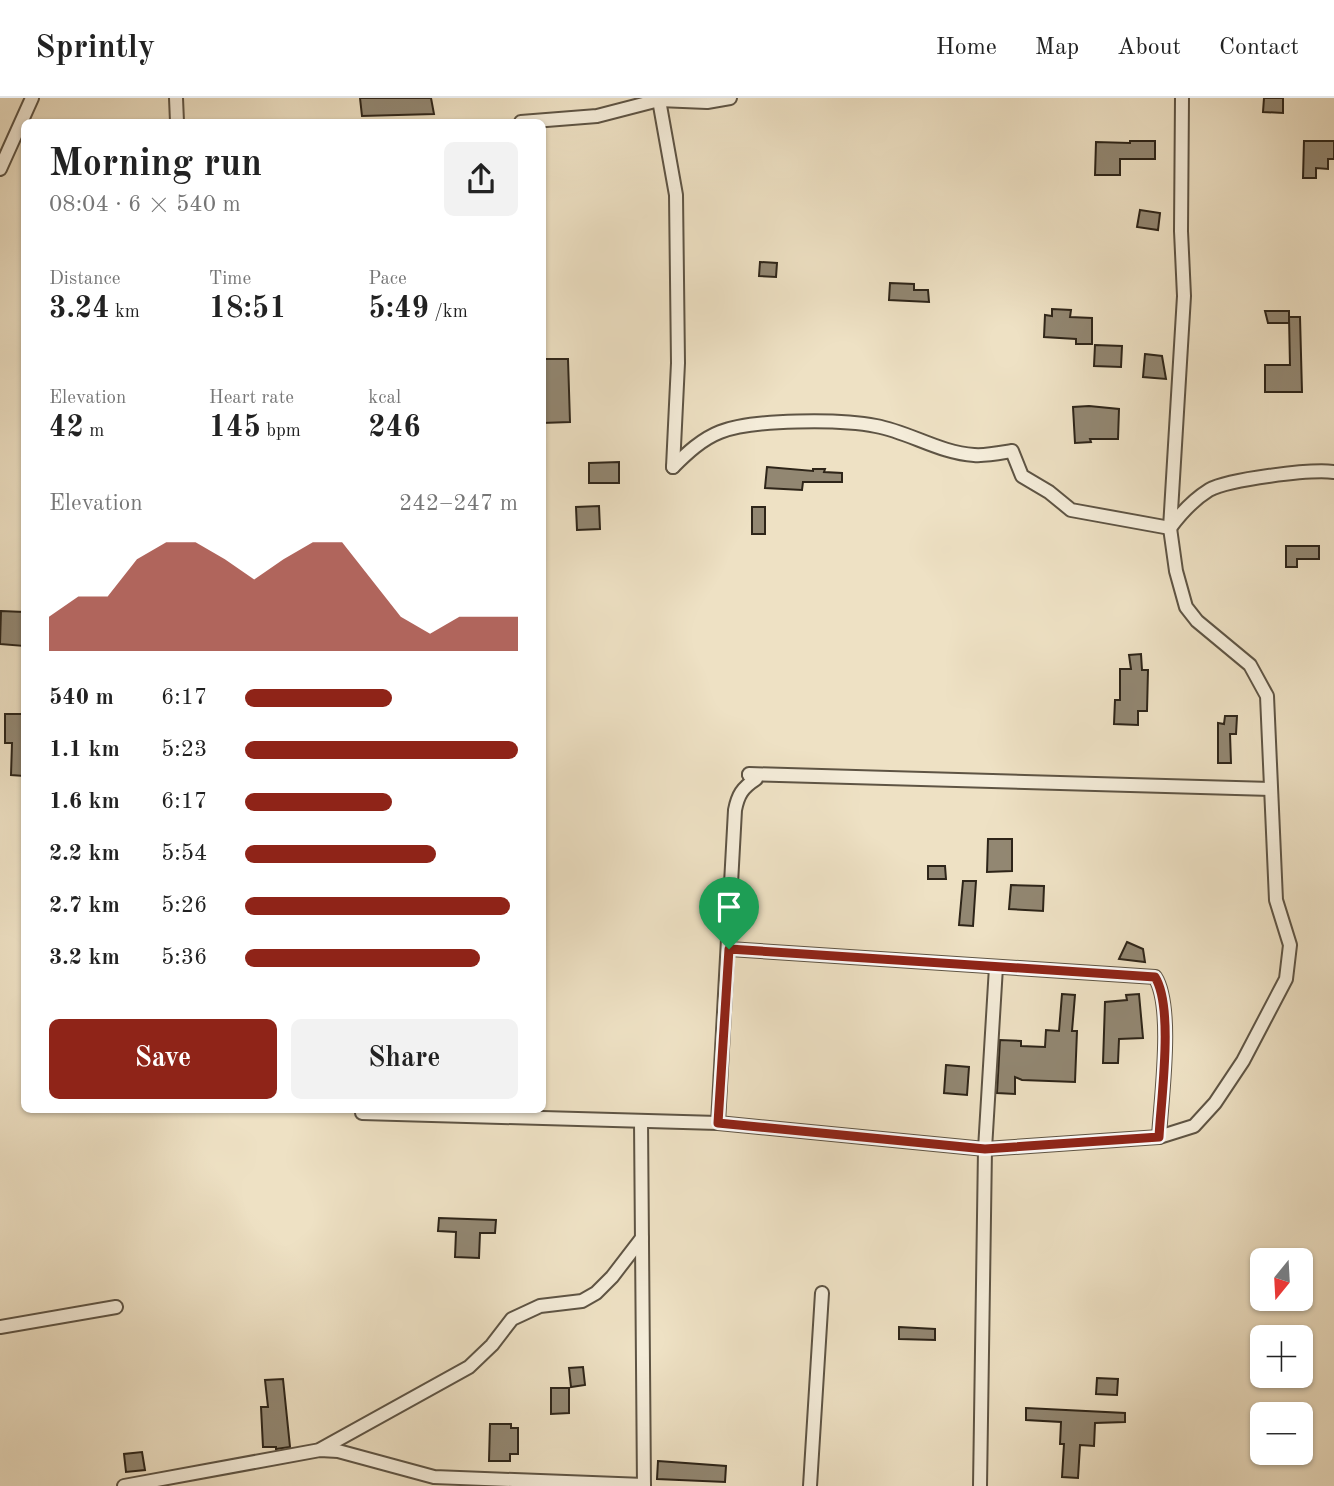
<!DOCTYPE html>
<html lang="en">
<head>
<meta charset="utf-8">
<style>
	:root { --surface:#fff; --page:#f2f2f2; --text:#222; --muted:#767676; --line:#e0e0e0; --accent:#8f2418 }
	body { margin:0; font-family:"Old Standard TT",serif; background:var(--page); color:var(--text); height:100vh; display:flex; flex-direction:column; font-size:26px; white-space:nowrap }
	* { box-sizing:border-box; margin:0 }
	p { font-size:23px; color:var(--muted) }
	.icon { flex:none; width:38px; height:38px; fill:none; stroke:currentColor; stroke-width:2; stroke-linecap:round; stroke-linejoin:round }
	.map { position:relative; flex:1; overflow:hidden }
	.side { position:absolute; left:21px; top:21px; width:525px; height:994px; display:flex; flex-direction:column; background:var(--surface); border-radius:10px; box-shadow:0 2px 5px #0004 }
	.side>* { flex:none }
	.needle { width:46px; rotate:198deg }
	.controls { position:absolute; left:1250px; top:1150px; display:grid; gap:14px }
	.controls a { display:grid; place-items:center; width:63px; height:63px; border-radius:10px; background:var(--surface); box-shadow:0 2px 5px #0004; font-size:35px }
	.pin { position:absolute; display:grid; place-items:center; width:60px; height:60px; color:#fff; margin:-72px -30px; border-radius:50% 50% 50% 0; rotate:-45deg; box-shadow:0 0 7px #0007 }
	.pin .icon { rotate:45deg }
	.round { display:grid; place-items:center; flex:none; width:74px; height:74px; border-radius:10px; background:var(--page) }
	.headline { display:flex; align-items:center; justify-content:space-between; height:119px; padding:0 28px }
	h1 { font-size:38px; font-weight:700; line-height:52px }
	.stats { display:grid; grid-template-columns:repeat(3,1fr); gap:10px; height:119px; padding:7px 28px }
	.stats div { display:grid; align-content:center }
	.stats b { font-size:30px; font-weight:700 }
	.stats small { font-size:19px; font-weight:400 }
	.stats p { font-size:19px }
	.chart { height:196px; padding:14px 28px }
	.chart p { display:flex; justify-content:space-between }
	.chart svg { width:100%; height:126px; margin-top:7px; fill:var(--accent); opacity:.7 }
	.button { display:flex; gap:14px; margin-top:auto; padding:14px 28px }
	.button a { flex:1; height:80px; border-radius:10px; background:var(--accent); color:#fff; font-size:28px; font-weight:700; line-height:80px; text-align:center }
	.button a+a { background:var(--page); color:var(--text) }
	ul { padding:0 28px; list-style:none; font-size:23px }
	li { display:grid; grid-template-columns:112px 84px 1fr; align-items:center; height:52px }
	li i { height:18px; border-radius:9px; background:var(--accent) }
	header { display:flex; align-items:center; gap:42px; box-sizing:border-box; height:98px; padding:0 35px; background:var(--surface); border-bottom:2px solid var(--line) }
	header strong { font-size:33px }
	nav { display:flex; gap:38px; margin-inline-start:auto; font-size:24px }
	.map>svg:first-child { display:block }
</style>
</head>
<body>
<header>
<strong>Sprintly</strong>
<nav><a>Home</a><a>Map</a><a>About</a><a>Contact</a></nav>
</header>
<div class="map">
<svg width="1334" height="1388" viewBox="0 0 1334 1388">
	<rect width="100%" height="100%" fill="#eee1c4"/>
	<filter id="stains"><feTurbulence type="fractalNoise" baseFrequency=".00286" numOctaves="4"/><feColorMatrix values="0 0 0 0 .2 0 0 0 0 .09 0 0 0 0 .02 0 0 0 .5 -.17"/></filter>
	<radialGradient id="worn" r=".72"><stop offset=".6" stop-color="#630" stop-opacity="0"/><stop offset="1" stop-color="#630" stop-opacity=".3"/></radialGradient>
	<g fill="#928772" stroke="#2e2519" stroke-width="2">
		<path d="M360,0h71l3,16 -72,2z"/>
		<path d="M1264,0h19v15l-20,-1z"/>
		<path d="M1130,43h25v18h-35v16h-25l1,-33 34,1z"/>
		<path d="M1304,43h30v18h-6v10l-12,-1v10h-13z"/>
		<path d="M1140,112l20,3 -2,17 -21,-3z"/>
		<path d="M760,164l17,1 -1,14 -17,-1z"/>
		<path d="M890,185l24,1v6h14l1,12 -40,-2z"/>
		<path d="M1052,211l19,1 -1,7 22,1v26h-16v-5l-32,-2 1,-22 7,1z"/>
		<path d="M1265,213h24v12h-21z"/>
		<path d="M1289,219h11l2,75h-37v-27h25z"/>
		<path d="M1095,247l27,1 -1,21 -27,-1z"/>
		<path d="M1145,256l17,2 4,23 -23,-2z"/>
		<path d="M542,261h26l2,63 -28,1z"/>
		<path d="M1089,308l30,3 -1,30h-28l1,3 -16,1 -2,-36z"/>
		<path d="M619,364v21h-30v-20z"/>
		<path d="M767,369l46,4v-2h12l-1,3 18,1v9h-39l-1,8 -37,-2z"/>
		<path d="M599,408l1,23 -23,1 -1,-23z"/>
		<rect x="752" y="409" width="13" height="27"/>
		<path d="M1286,448h33v13h-22v8h-11z"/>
		<path d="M1,513l23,1v34l-24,-2z"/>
		<path d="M1141,556l1,16h6l-1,41h-9v14l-24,-1 1,-24h5v-31h11l-2,-14z"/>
		<path d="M5,616h19v62l-13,-1 1,-32h-7z"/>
		<path d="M1225,618h12l-1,18h-6l1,29h-13v-40l6,1z"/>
		<path d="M988,741h24v32l-25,1z"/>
		<path d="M928,768h17l1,13h-18z"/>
		<path d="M963,783h13l-3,45 -14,-1z"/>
		<path d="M1011,787l33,1 -1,25 -34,-2z"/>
		<path d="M1127,844l16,7 2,13 -26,-3z"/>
		<path d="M1062,896l13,1 -3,36h5l-2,51 -53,-2 -7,-3v17l-18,-1 3,-53 21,1v5l24,1 1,-17 13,1z"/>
		<path d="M1139,896l4,44 -24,1 -1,24h-15l2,-61 22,-2 -1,-5z"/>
		<path d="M946,967l23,2 -2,28 -23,-2z"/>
		<path d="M439,1120l57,2 -1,13h-15l-1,25 -24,-1 1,-25 -18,-1z"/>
		<path d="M899,1229l36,2v11l-36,-1z"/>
		<path d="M583,1269l2,18 -14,2 -2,-19z"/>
		<path d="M1097,1280l21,1 -1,16 -21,-1z"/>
		<path d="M283,1281l7,68 -14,2v-2h-13l-2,-40h7l-3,-27z"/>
		<path d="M551,1290h18v25l-18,1z"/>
		<path d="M1026,1310l99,5v9l-30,1 -1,23 -14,-1 -2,33 -16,-1 2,-33h-4l1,-22 -35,-2z"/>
		<path d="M490,1326h21v4h7v26h-8v7h-21z"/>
		<path d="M142,1354l3,18 -19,2 -2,-18z"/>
		<path d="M658,1363l68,5 -1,16 -68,-3z"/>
	</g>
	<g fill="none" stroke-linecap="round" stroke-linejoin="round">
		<g stroke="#5e5444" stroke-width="16">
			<g id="street">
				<path d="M176,0l1,24"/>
				<path d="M659,2l17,95 2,168 -5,104"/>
				<path d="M521,24l76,-6 62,-16 48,2 23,-4"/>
				<path d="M0,71l32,-71"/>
				<path d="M673,369c14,-14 29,-28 47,-35 33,-13 121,-13 156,-6 33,6 64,27 98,29 12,1 26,-2 38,-4l10,25 27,16 22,18 99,18c11,-15 23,-28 39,-38 20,-11 101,-21 125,-18"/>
				<path d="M749,676l522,15"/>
				<path d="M729,851l426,28c19,30 6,122 4,160"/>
				<path d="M362,1015l356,10 267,26 174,-12 35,-11 21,-23 28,-42 43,-82 4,-34 -14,-45 -9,-204 -17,-31 -53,-44 -11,-14 -10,-36 -6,-43 14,-232 -3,-65 1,-133"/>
				<path d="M641,1023l3,365"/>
				<path d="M718,1025l17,-313c3,-15 7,-22 21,-31l-7,-4"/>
				<path d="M0,1229l116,-20"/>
				<path d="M321,1351l148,-82 23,-22 20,-26 28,-13 42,-5 14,-8 16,-16 30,-39"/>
				<path d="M124,1388l196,-36 18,1 96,26 210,8"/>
				<path d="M810,1388l12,-193"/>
				<path d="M980,1388l5,-337 11,-182"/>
			</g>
		</g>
		<use href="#street" stroke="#f4ecd9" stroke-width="12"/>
	</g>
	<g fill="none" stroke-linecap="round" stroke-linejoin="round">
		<g stroke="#fff" stroke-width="14">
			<path id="route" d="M729,851l426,28c19,30 6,122 4,160l-174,12 -267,-26z"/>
		</g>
		<use href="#route" stroke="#8f2418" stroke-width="9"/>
	</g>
	<rect width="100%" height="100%" filter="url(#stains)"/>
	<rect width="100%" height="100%" fill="url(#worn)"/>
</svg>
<div class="controls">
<a><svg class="needle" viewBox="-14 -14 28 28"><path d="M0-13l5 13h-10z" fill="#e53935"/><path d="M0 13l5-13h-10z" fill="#767676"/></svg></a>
<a>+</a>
<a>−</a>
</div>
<div class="pin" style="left:729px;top:851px;background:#1e9e55"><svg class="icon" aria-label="arrive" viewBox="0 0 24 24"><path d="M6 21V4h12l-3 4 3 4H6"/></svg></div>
<section class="side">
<div class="headline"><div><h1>Morning run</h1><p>08:04 · 6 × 540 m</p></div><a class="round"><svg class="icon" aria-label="share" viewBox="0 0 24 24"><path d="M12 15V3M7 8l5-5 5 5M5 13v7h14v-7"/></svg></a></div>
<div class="stats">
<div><p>Distance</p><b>3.24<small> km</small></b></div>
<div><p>Time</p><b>18:51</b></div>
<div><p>Pace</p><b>5:49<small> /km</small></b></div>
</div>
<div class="stats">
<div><p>Elevation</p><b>42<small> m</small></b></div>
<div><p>Heart rate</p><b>145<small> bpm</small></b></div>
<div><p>kcal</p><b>246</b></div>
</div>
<div class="chart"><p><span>Elevation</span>242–247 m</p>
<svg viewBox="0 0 160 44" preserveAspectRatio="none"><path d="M0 44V32L10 25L20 25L30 12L40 6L50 6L60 12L70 19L80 12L90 6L100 6L110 19L120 32L130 38L140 32L150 32L160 32V44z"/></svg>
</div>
<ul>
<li><b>540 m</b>6:17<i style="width:54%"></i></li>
<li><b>1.1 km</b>5:23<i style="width:100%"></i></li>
<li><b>1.6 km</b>6:17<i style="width:54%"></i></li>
<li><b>2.2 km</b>5:54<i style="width:70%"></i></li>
<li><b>2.7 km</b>5:26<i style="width:97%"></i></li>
<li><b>3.2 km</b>5:36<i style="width:86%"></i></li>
</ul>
<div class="button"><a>Save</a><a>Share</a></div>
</section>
</div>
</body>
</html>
